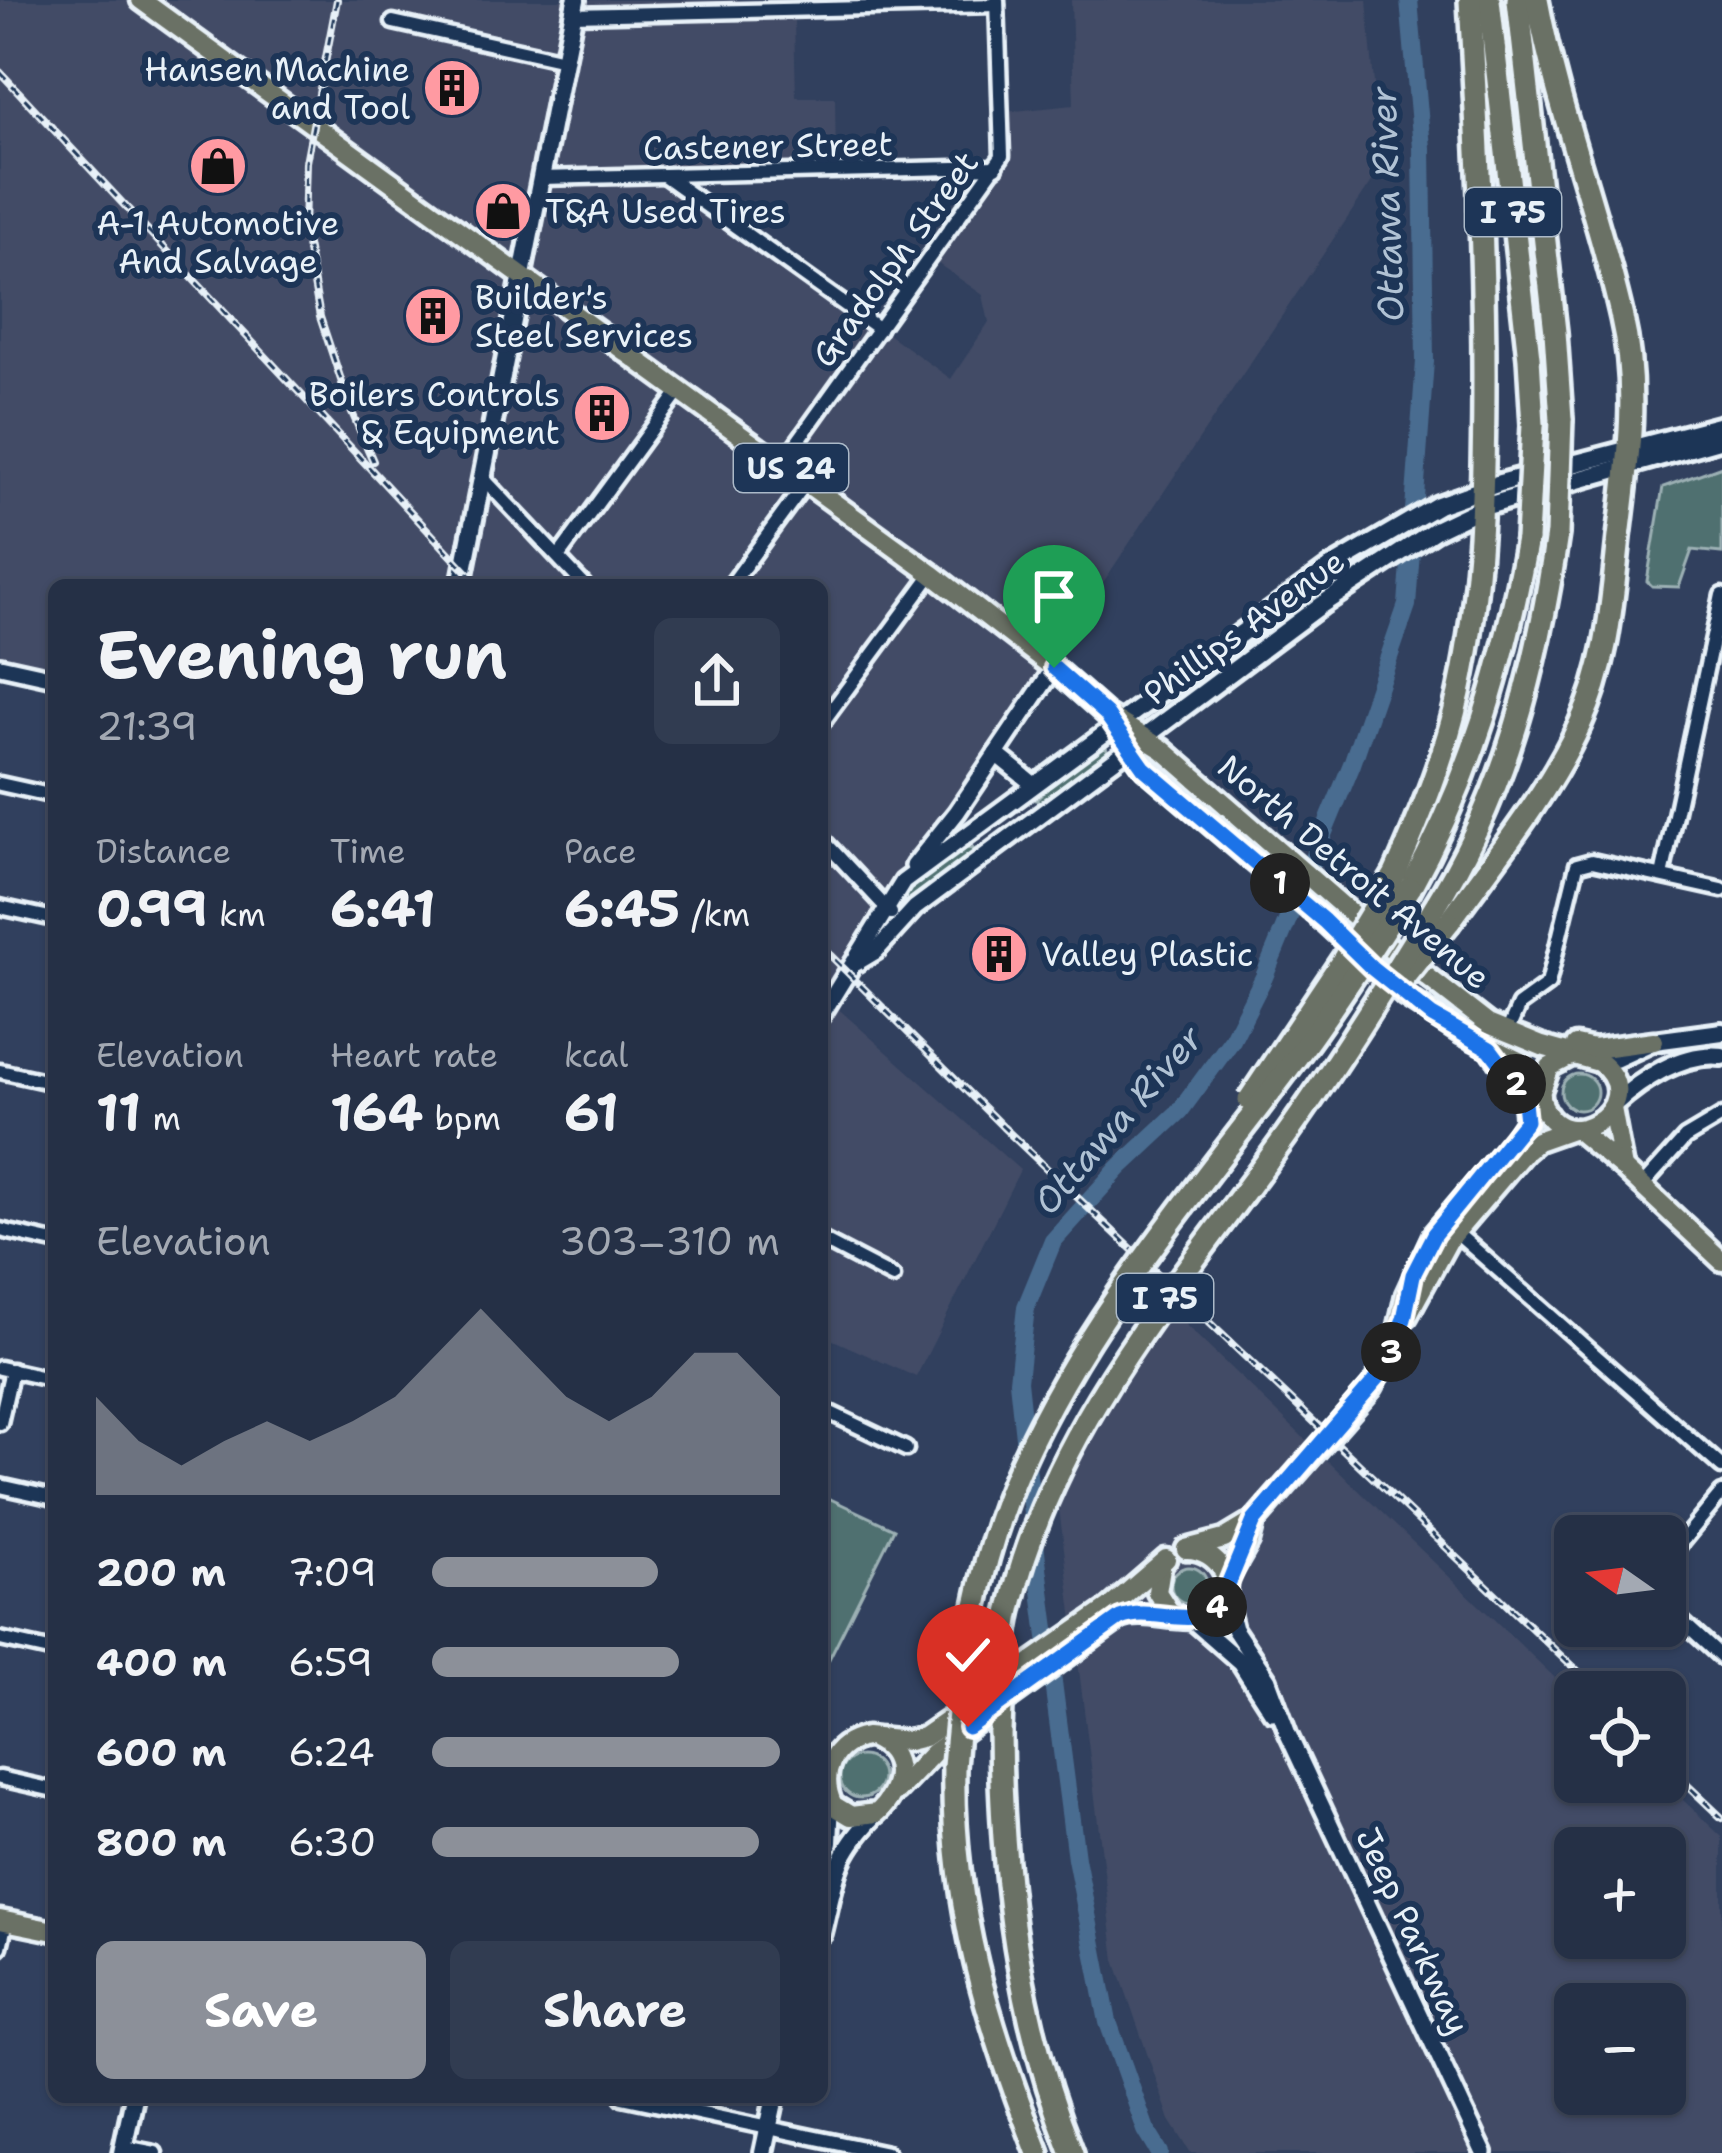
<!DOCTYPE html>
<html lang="en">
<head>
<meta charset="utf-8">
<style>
	:root { --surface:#253046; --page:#313c51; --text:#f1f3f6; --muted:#a3a9b3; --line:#424b5f; --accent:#8c9099 }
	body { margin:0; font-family:"Shantell Sans",sans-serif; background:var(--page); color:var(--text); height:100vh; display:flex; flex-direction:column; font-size:45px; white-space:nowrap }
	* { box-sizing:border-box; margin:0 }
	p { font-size:39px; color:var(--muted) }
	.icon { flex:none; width:66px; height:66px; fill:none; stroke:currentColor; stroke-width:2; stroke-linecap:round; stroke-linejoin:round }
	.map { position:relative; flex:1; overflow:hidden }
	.drawer { position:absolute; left:48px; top:579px; width:780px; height:1524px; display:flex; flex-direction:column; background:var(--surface); border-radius:18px; box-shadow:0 3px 9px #0004,0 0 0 3px var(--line) }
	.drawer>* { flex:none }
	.needle { width:78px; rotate:284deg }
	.fabs { position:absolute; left:1554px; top:1515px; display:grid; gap:24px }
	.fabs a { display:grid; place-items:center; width:132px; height:132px; border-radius:18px; background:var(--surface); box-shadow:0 3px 9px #0004,0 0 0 3px var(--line); font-size:60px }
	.pin { position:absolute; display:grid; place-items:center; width:102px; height:102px; color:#fff; margin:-123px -51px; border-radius:50% 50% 50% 0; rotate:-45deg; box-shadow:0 0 12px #0007 }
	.pin .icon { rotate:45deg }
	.km { position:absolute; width:60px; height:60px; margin:-30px; border-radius:50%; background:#222; color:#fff; font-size:33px; line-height:60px; text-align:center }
	.round { display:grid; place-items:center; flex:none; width:126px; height:126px; border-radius:18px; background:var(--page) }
	.headline { display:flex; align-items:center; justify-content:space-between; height:204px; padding:0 48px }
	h1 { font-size:66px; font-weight:700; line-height:90px }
	.stats { display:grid; grid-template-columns:repeat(3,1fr); gap:18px; height:204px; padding:12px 48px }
	.stats div { display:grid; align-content:center }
	.stats b { font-size:51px; font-weight:700 }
	.stats small { font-size:33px; font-weight:400 }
	.stats p { font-size:33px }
	.chart { height:336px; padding:24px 48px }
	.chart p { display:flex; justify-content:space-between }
	.chart svg { width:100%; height:216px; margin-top:12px; fill:var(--accent); opacity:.7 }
	.button { display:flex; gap:24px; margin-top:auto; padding:24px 48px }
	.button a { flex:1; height:138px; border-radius:18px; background:var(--accent); color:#fff; font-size:48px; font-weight:700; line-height:138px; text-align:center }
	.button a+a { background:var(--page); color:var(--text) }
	ul { padding:0 48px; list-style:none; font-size:39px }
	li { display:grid; grid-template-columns:192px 144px 1fr; align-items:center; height:90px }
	li i { height:30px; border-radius:15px; background:var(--accent) }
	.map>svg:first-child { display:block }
</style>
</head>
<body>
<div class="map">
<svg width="1722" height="2153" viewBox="0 0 1722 2153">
	<rect width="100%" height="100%" fill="#31405e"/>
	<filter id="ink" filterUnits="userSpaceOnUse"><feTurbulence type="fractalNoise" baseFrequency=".00833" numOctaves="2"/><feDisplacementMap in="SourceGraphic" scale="24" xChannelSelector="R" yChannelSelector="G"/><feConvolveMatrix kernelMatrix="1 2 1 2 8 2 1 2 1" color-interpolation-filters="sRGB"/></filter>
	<g filter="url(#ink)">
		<g fill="#424b66" fill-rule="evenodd">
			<path d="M0,0h842v19l-48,2 2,76h39l1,71 -169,8 284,203 38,-57 -6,-27 -46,-32 70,-100 -2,-51 69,-7 -3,-105h296l14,168 -556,829 195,173 -104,207 -94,-42v-750h-768v83l-54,-12z"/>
			<path d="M1171,1311l404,386v85h89l58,55v316h-531l-21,-33 -55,-160 -59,-476zM1575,1848h90v90h-90zM1575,2004h90v90h-90z"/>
		</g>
		<g fill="#4f7070" stroke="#9cb0b4" stroke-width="3">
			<path d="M1722,466v87l-30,-3 -13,37 -27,-1 -5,-5 16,-94z"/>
			<path d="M1098,746l8,1 2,5 -68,50 -4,-2 44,-44z"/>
			<path d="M962,848l19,1 -77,60h-8c8,-25 41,-48 66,-61z"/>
			<circle cx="1579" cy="1092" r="18"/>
			<path d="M822,1495l72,34 -72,144z"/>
			<circle cx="1189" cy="1585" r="18"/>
			<circle cx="861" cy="1777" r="21"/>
		</g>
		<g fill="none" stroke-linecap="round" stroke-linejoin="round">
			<path stroke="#496c90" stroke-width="18" d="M1160,2153l-14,-23 -38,-108 -32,-164 -39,-298 -19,-179 8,-74 27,-66 66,-73 61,-57 52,-71 32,-63 88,-213 55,-159 18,-244 -3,-213 -13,-148"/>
			<g stroke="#e8f1f8" stroke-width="21">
				<g id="minor">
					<path d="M573,15l424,-10"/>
					<path d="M393,22l171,38"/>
					<path d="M665,176l214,153"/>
					<path d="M541,178l455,-11"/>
					<path d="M783,462l219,-306 -5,-156"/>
					<path d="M482,477l102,108"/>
					<path d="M558,557l123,-168"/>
					<path d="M731,585l76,-104"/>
					<path d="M822,723l110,-149"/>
					<path d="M0,784l54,12"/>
					<path d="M822,839l69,74"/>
					<path d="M1662,876l60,-281"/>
					<path d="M0,907l54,12"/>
					<path d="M1511,1023l8,-18 29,-21 29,-119 15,-4 130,29"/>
					<path d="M0,1071l54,12"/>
					<path d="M1640,1188l45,-50 37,-22"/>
					<path d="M0,1230l54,12"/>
					<path d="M1453,1230l269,237"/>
					<path d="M822,1240l71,37"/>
					<path d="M0,1368l54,12"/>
					<path d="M822,1409l84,40"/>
					<path d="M0,1423l12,-53"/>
					<path d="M0,1486l54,12"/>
					<path d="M1665,1562l57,-69"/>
					<path d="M1665,1606l57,52"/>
					<path d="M1605,1633l6,-7"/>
					<path d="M0,1639l54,12"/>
					<path d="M0,1778l54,12"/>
					<path d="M0,1947l6,-26"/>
					<path d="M622,2097l265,56"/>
					<path d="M124,2147l31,6"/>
				</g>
			</g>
			<g stroke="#e8f1f8" stroke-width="24">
				<g id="tertiary">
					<path d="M0,666l54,12"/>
					<path d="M996,754l37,30"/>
					<path d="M914,866l43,-54 97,-144"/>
					<path d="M856,963l20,-12 39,-43 215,-160"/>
					<path d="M822,1014l81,-132 212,-156"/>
					<path d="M1225,1593l9,36 34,51 20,54 196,419"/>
					<path d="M1191,1619l49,43 32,50"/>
				</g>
			</g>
			<g stroke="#e8f1f8" stroke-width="26">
				<g id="secondary">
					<path d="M461,585l115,-585"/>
					<path d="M1115,726l215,-158 108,-63 62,-22 222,-58"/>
					<path d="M1135,744l186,-139 114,-75 48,-23 239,-68"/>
					<path d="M1599,1062l16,-3 39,-18 68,-9"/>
					<path d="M1613,1105c28,-25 70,-54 109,-49"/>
					<path d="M822,1875l7,-33 2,-41"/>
					<path d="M822,1933c14,-57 12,-77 55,-120"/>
					<path d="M122,2153l12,-56"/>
					<path d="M763,2153l12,-56"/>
				</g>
			</g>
			<g stroke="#e8f1f8" stroke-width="27">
				<g id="primary">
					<path d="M141,0l791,574 122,94 52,46 56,35 231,201 95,74 54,22 57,16c58,44 -47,108 -59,31l10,-26 25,-13"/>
					<path d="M1113,723l32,45 179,153 82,76 55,36 58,28 21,32"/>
					<path d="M1576,1045l18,4 60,-8"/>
					<path d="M1493,1052l30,41 3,28"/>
					<path d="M1612,1108l11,60"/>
					<path d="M1576,1129l47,39 99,93"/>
					<path d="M1407,1316l41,-75 76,-89 13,-11 34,-12"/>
					<path d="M1186,1549l38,-10 30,-18 118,-134 23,-43 11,-49 28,-61 80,-94 27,-44"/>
					<path d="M1161,1567l-4,25 12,19 10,6"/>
					<path d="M1226,1581l23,-40 5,-20"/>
					<path d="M872,1738c35,15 30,52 5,75l-26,3 -18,-11c-14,-30 -2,-62 33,-68l42,4 16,-4 184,-128 58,-50"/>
					<path d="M897,1791l36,-38 187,-135c30,-12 70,13 95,-8 27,-24 3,-61 -28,-61"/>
					<path d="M0,1920l54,11"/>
				</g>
			</g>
			<g stroke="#e8f1f8" stroke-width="30">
				<g id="motorway">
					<path d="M1489,0l40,358 4,67"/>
					<path d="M1518,0l37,332 6,87"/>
					<path d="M1395,874c26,-59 50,-118 64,-181 23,-105 25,-211 25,-318 0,-125 -7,-250 -14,-375"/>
					<path d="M1410,888c61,-109 95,-226 117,-349"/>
					<path d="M1434,908c72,-115 104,-241 123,-374"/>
					<path d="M1449,922c44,-61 100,-129 131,-198 28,-59 32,-123 39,-187 9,-72 20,-147 3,-219 -24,-107 -65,-210 -85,-318"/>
					<path d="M1000,1732c1,143 18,287 72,421"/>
					<path d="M954,1767c-3,140 34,257 84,386"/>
				</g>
			</g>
			<use href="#minor" stroke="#1d3557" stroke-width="12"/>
			<use href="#tertiary" stroke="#1d3557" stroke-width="15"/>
			<use href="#secondary" stroke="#1d3557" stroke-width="16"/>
			<use href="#primary" stroke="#6b7165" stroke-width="18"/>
			<use href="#motorway" stroke="#6b7165" stroke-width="21"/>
			<g stroke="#e8f1f8" stroke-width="8">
				<g id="rail">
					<path d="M337,0l-31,162 -2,66 16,89 31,93 22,51"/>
					<path d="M0,72l479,513"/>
					<path d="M822,947l181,180 596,565"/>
					<path d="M1665,1764l57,54"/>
				</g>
			</g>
			<use href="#rail" stroke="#1d3557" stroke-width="3" stroke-dasharray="9" stroke-linecap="butt"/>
			<g stroke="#e8f1f8" stroke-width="30" stroke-linecap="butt">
				<g id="motorway-bridge">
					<path d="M1557,534l4,-115"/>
					<path d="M1527,539l6,-114"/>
					<path d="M1402,981l47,-59"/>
					<path d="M1249,1100l95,-142 51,-84"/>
					<path d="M1000,1732c2,-42 1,-86 11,-127 43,-181 168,-321 274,-468 53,-74 101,-152 149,-229"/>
					<path d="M954,1767c8,-103 24,-207 67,-303 65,-144 171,-268 266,-394 44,-58 84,-120 123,-182"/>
				</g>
			</g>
			<use href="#motorway-bridge" stroke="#6b7165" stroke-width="21"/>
		</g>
	</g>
	<g fill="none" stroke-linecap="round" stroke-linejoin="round" filter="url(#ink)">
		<g stroke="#fff" stroke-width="24">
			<path id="route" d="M968,1727l152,-109c34,-14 73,15 100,-14l34,-83 127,-147 23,-55 9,-44 21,-41 92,-113 -3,-28 -33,-44 -58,-33 -60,-48 -48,-47 -180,-153 -38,-54 -52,-46"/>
		</g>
		<use href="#route" stroke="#1a73e8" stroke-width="15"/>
	</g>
	<defs>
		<g id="building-disc" transform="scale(3)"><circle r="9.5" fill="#ff9aa2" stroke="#1d3557"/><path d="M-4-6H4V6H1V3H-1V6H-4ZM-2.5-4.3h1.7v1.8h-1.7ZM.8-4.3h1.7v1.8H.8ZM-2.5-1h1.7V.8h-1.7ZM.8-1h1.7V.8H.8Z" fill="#111"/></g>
		<g id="shop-disc" transform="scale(3)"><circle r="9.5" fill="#ff9aa2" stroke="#1d3557"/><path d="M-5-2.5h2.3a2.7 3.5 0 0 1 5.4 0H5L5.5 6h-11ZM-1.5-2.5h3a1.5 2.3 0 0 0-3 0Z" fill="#111"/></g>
	</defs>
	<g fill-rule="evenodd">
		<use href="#building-disc" x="452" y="88"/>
		<use href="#shop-disc" x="218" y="166"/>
		<use href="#shop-disc" x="503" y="211"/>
		<use href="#building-disc" x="433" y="316"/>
		<use href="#building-disc" x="602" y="413"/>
		<use href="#building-disc" x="999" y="954"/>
	</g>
	<g text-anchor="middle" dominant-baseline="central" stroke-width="12" stroke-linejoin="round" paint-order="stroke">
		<g fill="#1d3557" stroke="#abb9c8" stroke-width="3">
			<rect x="1465" y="188" width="96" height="48" rx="9"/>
			<rect x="734" y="444" width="114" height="48" rx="9"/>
			<rect x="1117" y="1274" width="96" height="48" rx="9"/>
		</g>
		<g font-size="30" font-weight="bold" fill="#e8f1f8">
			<text x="1513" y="212">I 75</text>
			<text x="791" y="468">US 24</text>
			<text x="1165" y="1298">I 75</text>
		</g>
		<g font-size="33" fill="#e8f1f8" stroke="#1d3557" text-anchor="start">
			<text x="410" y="69" text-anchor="end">Hansen Machine<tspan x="410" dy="38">and Tool</tspan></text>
			<text x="545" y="211">T&amp;A Used Tires</text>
			<text x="218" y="223" text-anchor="middle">A-1 Automotive<tspan x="218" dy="38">And Salvage</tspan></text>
			<text x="475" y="297">Builder's<tspan x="475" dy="38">Steel Services</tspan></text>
			<text x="560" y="394" text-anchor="end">Boilers Controls<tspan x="560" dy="38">&amp; Equipment</tspan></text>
			<text x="1041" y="954">Valley Plastic</text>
		</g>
		<g font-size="33" fill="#e8f1f8" stroke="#1d3557">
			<text transform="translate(768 146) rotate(-1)">Castener Street</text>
			<text transform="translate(895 259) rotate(-54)">Gradolph Street</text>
			<text transform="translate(1244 627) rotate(-36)">Phillips Avenue</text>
			<text transform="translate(1354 872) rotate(40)">North Detroit Avenue</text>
			<text transform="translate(1413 1931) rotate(65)">Jeep Parkway</text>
		</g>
		<g font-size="36" font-style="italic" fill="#b0c2d4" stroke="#1d3557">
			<text transform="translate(1387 204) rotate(-92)">Ottawa River</text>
			<text transform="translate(1118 1120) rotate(-49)">Ottawa River</text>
		</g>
	</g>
</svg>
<div class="fabs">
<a><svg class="needle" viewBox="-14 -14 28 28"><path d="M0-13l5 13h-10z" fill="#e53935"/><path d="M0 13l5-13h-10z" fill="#a3a9b3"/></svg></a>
<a><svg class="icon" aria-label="locate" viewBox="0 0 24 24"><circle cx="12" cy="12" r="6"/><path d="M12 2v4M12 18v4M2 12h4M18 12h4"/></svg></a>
<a>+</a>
<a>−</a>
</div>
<div class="pin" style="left:1054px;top:668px;background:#1e9e55"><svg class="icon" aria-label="arrive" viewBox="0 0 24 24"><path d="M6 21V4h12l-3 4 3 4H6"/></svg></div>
<div class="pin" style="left:968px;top:1727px;background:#d93025"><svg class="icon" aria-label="check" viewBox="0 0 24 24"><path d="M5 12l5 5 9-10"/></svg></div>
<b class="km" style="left:1280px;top:883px">1</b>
<b class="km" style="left:1516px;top:1084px">2</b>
<b class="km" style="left:1391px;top:1352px">3</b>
<b class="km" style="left:1217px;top:1607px">4</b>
<section class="drawer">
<div class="headline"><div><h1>Evening run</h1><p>21:39</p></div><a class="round"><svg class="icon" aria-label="share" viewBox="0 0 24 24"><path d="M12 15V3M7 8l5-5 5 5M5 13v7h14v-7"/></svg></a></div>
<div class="stats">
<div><p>Distance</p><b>0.99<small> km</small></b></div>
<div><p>Time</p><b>6:41</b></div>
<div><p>Pace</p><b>6:45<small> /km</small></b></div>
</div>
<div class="stats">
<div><p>Elevation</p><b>11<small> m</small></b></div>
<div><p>Heart rate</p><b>164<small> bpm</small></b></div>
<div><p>kcal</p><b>61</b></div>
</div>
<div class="chart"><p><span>Elevation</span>303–310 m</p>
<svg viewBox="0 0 160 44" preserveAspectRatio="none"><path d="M0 44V24L10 33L20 38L30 33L40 29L50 33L60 29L70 24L80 15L90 6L100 15L110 24L120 29L130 24L140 15L150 15L160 24V44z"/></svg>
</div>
<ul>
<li><b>200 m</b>7:09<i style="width:65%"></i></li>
<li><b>400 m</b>6:59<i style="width:71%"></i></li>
<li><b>600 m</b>6:24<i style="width:100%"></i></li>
<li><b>800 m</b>6:30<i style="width:94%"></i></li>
</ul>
<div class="button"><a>Save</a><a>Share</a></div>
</section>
</div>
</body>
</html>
